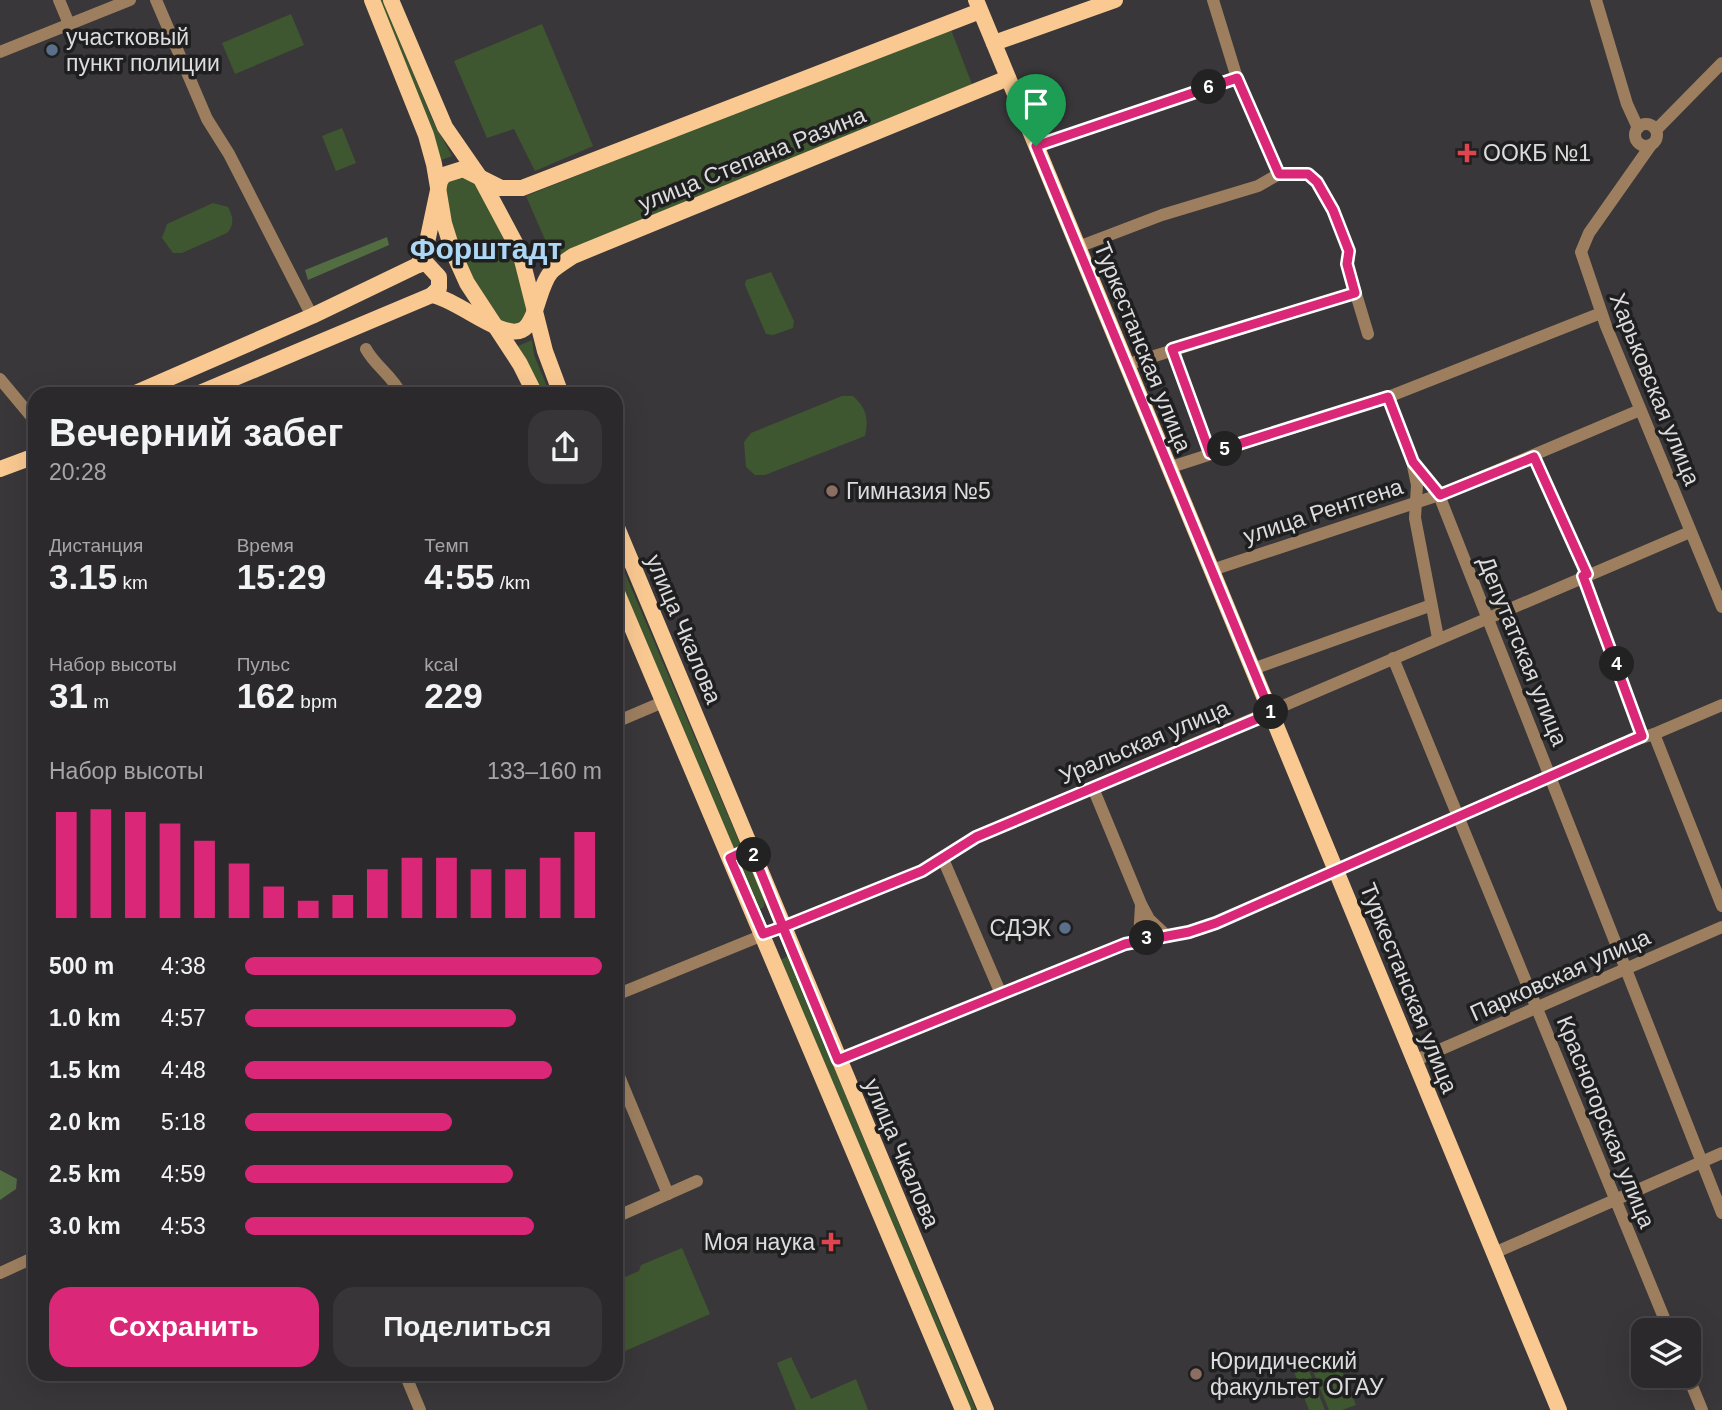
<!DOCTYPE html>
<html lang="ru">
<head>
<meta charset="utf-8">
<style>
	:root { --surface:#2b292b; --page:#373537; --text:#f1f3f6; --muted:#a6a6a9; --line:#474547; --accent:#db2777 }
	body { margin:0; font-family:Arial,sans-serif; background:var(--page); color:var(--text); height:100vh; display:flex; flex-direction:column; font-size:26px; white-space:nowrap }
	* { box-sizing:border-box; margin:0 }
	p { font-size:23px; color:var(--muted) }
	.icon { flex:none; width:38px; height:38px; fill:none; stroke:currentColor; stroke-width:2; stroke-linecap:round; stroke-linejoin:round }
	.map { position:relative; flex:1; overflow:hidden }
	.drawer { position:absolute; left:28px; top:387px; width:595px; height:994px; display:flex; flex-direction:column; background:var(--surface); border-radius:21px; box-shadow:0 7px 28px #0002,0 0 0 2px var(--line) }
	.drawer>* { flex:none }
	.buttons { position:absolute; left:1631px; top:1318px; display:grid; gap:14px }
	.buttons a { display:grid; place-items:center; width:70px; height:70px; border-radius:14px; background:var(--surface); box-shadow:0 7px 28px #0002,0 0 0 2px var(--line); font-size:35px }
	.pin { position:absolute; display:grid; place-items:center; width:60px; height:60px; color:#fff; margin:-72px -30px; border-radius:50% 50% 50% 0; rotate:-45deg; box-shadow:0 0 7px #0007 }
	.pin .icon { rotate:45deg }
	.km { position:absolute; width:35px; height:35px; margin:-18px; border-radius:50%; background:#222; color:#fff; font-size:19px; line-height:35px; text-align:center }
	.round { display:grid; place-items:center; flex:none; width:74px; height:74px; border-radius:21px; background:var(--page) }
	.summary { display:flex; align-items:center; justify-content:space-between; height:119px; padding:0 21px }
	h1 { font-size:38px; font-weight:700; line-height:52px }
	.figures { display:grid; grid-template-columns:repeat(3,1fr); gap:10px; height:119px; padding:7px 21px }
	.figures div { display:grid; align-content:center }
	.figures b { font-size:35px; font-weight:700 }
	.figures small { font-size:19px; font-weight:400 }
	.figures p { font-size:19px }
	.chart { height:196px; padding:14px 21px }
	.chart p { display:flex; justify-content:space-between }
	.chart svg { width:100%; height:126px; margin-top:7px; stroke:var(--accent); stroke-width:6 }
	.button { display:flex; gap:14px; margin-top:auto; padding:14px 21px }
	.button a { flex:1; height:80px; border-radius:21px; background:var(--accent); color:#fff; font-size:28px; font-weight:700; line-height:80px; text-align:center }
	.button a+a { background:var(--page); color:var(--text) }
	ul { padding:0 21px; list-style:none; font-size:23px }
	li { display:grid; grid-template-columns:112px 84px 1fr; align-items:center; height:52px }
	li i { height:18px; border-radius:9px; background:var(--accent) }
	.map>svg:first-child { display:block }
</style>
</head>
<body>
<div class="map">
<svg width="1722" height="1410" viewBox="0 0 1722 1410">
	<rect width="100%" height="100%" fill="#393739"/>
	<g fill="#3f5730">
		<path d="M375,0h9l48,119 20,37 -13,5z"/>
		<path d="M291,14l13,31 -69,29 -13,-31z"/>
		<path d="M542,24l51,122 -58,25 -21,-42 -27,9 -33,-77z"/>
		<path d="M950,27l23,60 -420,171 -27,-62z"/>
		<path d="M342,128l14,35 -20,8 -14,-35z"/>
		<path d="M465,176c39,24 52,96 63,137l-12,12 -19,-4c-27,-43 -45,-84 -52,-135l5,-6z"/>
		<path d="M213,203l15,4c5,10 7,17 -1,26l-45,20h-9l-11,-15 5,-14z"/>
		<path d="M771,272l23,49 -1,7 -20,7 -7,-1 -21,-49 1,-5z"/>
		<path d="M532,340l2,15 16,39h-8l-18,-38 -8,-9z"/>
		<path d="M842,396h11c13,12 16,22 12,40l-100,39h-10l-9,-8 -2,-25 7,-9z"/>
		<path d="M616,552l125,294 -8,4 -117,-278z"/>
		<path d="M742,857h5l17,39v11l-4,2 -21,-48z"/>
		<path d="M788,956l188,454h-7l-189,-450z"/>
		<path d="M682,1248l28,66 -94,41v-74l23,-10 2,-6z"/>
		<path d="M1335,1354l21,51 -14,5h-13l-19,-46z"/>
		<path d="M791,1357l20,42 45,-20 12,31h-72l-19,-47z"/>
		<path d="M1307,1366l18,44h-16l-15,-38z"/>
	</g>
	<g fill="#536d43">
		<path d="M387,237l2,8 -81,35 -3,-10z"/>
		<path d="M0,1170l17,9 -1,10 -16,11z"/>
	</g>
	<g fill="none" stroke-linecap="round" stroke-linejoin="round">
		<g stroke="#9d7f5f" stroke-width="12">
			<path d="M59,0l10,24"/>
			<path d="M156,0l51,119 22,35 83,162"/>
			<path d="M1213,0l24,78 42,96h29l9,8 16,28 16,41 -2,13 21,70"/>
			<path d="M1596,0l31,104 11,24"/>
			<path d="M0,52l130,-52"/>
			<circle cx="1646" cy="135" r="11"/>
			<path d="M1656,130l66,-67"/>
			<path d="M1651,145l-62,88 -8,19 25,74 116,281"/>
			<path d="M1036,146l201,-68"/>
			<path d="M1078,247l84,-32 96,-29 21,-12"/>
			<path d="M366,349c9,17 26,26 35,45"/>
			<path d="M1172,349l38,104"/>
			<path d="M1126,365l229,-72"/>
			<path d="M0,379l35,42"/>
			<path d="M1388,397l25,65 26,33 283,718"/>
			<path d="M1534,457l53,117"/>
			<path d="M1413,466l4,19 -2,33 23,120"/>
			<path d="M1168,468l220,-71 213,-84"/>
			<path d="M1212,570l227,-75 201,-85"/>
			<path d="M1583,576l59,160"/>
			<path d="M1393,658l276,672"/>
			<path d="M1253,669l176,-63"/>
			<path d="M616,722l47,-20"/>
			<path d="M1654,734l68,172"/>
			<path d="M1093,788l48,116 8,15 18,17"/>
			<path d="M943,859l58,135"/>
			<path d="M784,927l138,-56 54,-34 714,-305"/>
			<path d="M1139,939l2,-34"/>
			<path d="M616,995l147,-60"/>
			<path d="M838,1060l287,-116 65,-12 26,-9 405,-179 33,-10 68,-29"/>
			<path d="M1414,1061l308,-134"/>
			<path d="M616,1069l52,125"/>
			<path d="M616,1217l81,-36"/>
			<path d="M1494,1253l228,-100"/>
			<path d="M0,1273l35,-16"/>
			<path d="M405,1374l15,36"/>
			<path d="M1688,1376l14,34"/>
		</g>
		<g stroke="#fac992" stroke-width="16">
			<path d="M372,0l54,135 8,29 10,59 9,29 14,31 53,81 15,30"/>
			<path d="M391,0l54,127 36,52 39,73 25,99 16,43"/>
			<path d="M976,0l583,1410"/>
			<path d="M994,43l121,-43"/>
			<path d="M418,265l8,-2 13,14v11l-7,7"/>
			<path d="M133,394l179,-78 106,-51 8,-18 14,-66 4,-6 19,-6 38,19h21l458,-177"/>
			<path d="M197,394l235,-99c26,5 70,45 90,35 15,-7 16,-43 29,-58 6,-6 15,-11 22,-16l435,-178"/>
			<path d="M0,469l35,-13"/>
			<path d="M616,525l370,885"/>
			<path d="M616,590l347,820"/>
		</g>
	</g>
	<g fill="none" stroke-linecap="round" stroke-linejoin="round">
		<g stroke="#fff" stroke-width="14">
			<path id="route" d="M1036,146l235,567 -295,124 -54,34 -139,56 -32,-79 -21,10 33,76 20,-7 55,133 287,-116 64,-12 27,-9 426,-187 -59,-160 4,-2 -53,-117 -94,38 -27,-33 -25,-65 -178,56 -38,-104 183,-56 -8,-29 2,-13 -16,-41 -16,-28 -9,-8h-29l-42,-96 -201,68"/>
		</g>
		<use href="#route" stroke="#db2777" stroke-width="9"/>
	</g>
	<g fill="#5c6f8a" stroke="#1f1f20" stroke-width="2.5">
		<circle cx="52" cy="50" r="7"/>
		<circle cx="1065" cy="928" r="7"/>
	</g>
	<g fill="#e0444e" stroke="#1f1f20" stroke-width="2.5">
		<path d="M1463.5 142.5h7v7h7v7h-7v7h-7v-7h-7v-7h7z"/>
		<path d="M827.5 1231.5h7v7h7v7h-7v7h-7v-7h-7v-7h7z"/>
	</g>
	<g fill="#8d6e63" stroke="#1f1f20" stroke-width="2.5">
		<circle cx="832" cy="491" r="7"/>
		<circle cx="1196" cy="1374" r="7"/>
	</g>
	<g text-anchor="middle" dominant-baseline="central" stroke-width="7" stroke-linejoin="round" paint-order="stroke">
		<g font-size="23" fill="#dcdbdd" stroke="#1f1f20" text-anchor="start">
			<text x="66" y="37">участковый<tspan x="66" dy="26">пункт полиции</tspan></text>
			<text x="1483" y="153">ООКБ №1</text>
			<text x="846" y="491">Гимназия №5</text>
			<text x="1051" y="928" text-anchor="end">СДЭК</text>
			<text x="815" y="1242" text-anchor="end">Моя наука</text>
			<text x="1210" y="1361">Юридический<tspan x="1210" dy="26">факультет ОГАУ</tspan></text>
		</g>
		<g font-size="23" fill="#dcdbdd" stroke="#1f1f20">
			<text transform="translate(752 159) rotate(-22)">улица Степана Разина</text>
			<text transform="translate(1143 347) rotate(68)">Туркестанская улица</text>
			<text transform="translate(1655 389) rotate(68)">Харьковская улица</text>
			<text transform="translate(1323 511) rotate(-18)">улица Рентгена</text>
			<text transform="translate(684 629) rotate(67)">улица Чкалова</text>
			<text transform="translate(1523 651) rotate(68)">Депутатская улица</text>
			<text transform="translate(1144 742) rotate(-23)">Уральская улица</text>
			<text transform="translate(1560 975) rotate(-24)">Парковская улица</text>
			<text transform="translate(1409 988) rotate(68)">Туркестанская улица</text>
			<text transform="translate(1606 1122) rotate(68)">Красногорская улица</text>
			<text transform="translate(902 1153) rotate(67)">улица Чкалова</text>
		</g>
		<g font-size="30" font-weight="bold" fill="#add7f4" stroke="#1f1f20">
			<text x="486" y="248">Форштадт</text>
		</g>
	</g>
</svg>
<div class="buttons">
<a><svg class="icon" aria-label="layers" viewBox="0 0 24 24"><path d="M12 4l9 5-9 5-9-5zM3 14l9 5 9-5"/></svg></a>
</div>
<div class="pin" style="left:1036px;top:146px;background:#1e9e55"><svg class="icon" aria-label="arrive" viewBox="0 0 24 24"><path d="M6 21V4h12l-3 4 3 4H6"/></svg></div>
<b class="km" style="left:1271px;top:712px">1</b>
<b class="km" style="left:754px;top:855px">2</b>
<b class="km" style="left:1147px;top:938px">3</b>
<b class="km" style="left:1617px;top:664px">4</b>
<b class="km" style="left:1225px;top:449px">5</b>
<b class="km" style="left:1209px;top:87px">6</b>
<section class="drawer">
<div class="summary"><div><h1>Вечерний забег</h1><p>20:28</p></div><a class="round"><svg class="icon" aria-label="share" viewBox="0 0 24 24"><path d="M12 15V3M7 8l5-5 5 5M5 13v7h14v-7"/></svg></a></div>
<div class="figures">
<div><p>Дистанция</p><b>3.15<small> km</small></b></div>
<div><p>Время</p><b>15:29</b></div>
<div><p>Темп</p><b>4:55<small> /km</small></b></div>
</div>
<div class="figures">
<div><p>Набор высоты</p><b>31<small> m</small></b></div>
<div><p>Пульс</p><b>162<small> bpm</small></b></div>
<div><p>kcal</p><b>229</b></div>
</div>
<div class="chart"><p><span>Набор высоты</span>133–160 m</p>
<svg viewBox="0 0 160 44" preserveAspectRatio="none"><path d="M5 44V7M15 44V6M25 44V7M35 44V11M45 44V17M55 44V25M65 44V33M75 44V38M85 44V36M95 44V27M105 44V23M115 44V23M125 44V27M135 44V27M145 44V23M155 44V14"/></svg>
</div>
<ul>
<li><b>500 m</b>4:38<i style="width:100%"></i></li>
<li><b>1.0 km</b>4:57<i style="width:76%"></i></li>
<li><b>1.5 km</b>4:48<i style="width:86%"></i></li>
<li><b>2.0 km</b>5:18<i style="width:58%"></i></li>
<li><b>2.5 km</b>4:59<i style="width:75%"></i></li>
<li><b>3.0 km</b>4:53<i style="width:81%"></i></li>
</ul>
<div class="button"><a>Сохранить</a><a>Поделиться</a></div>
</section>
</div>
</body>
</html>
